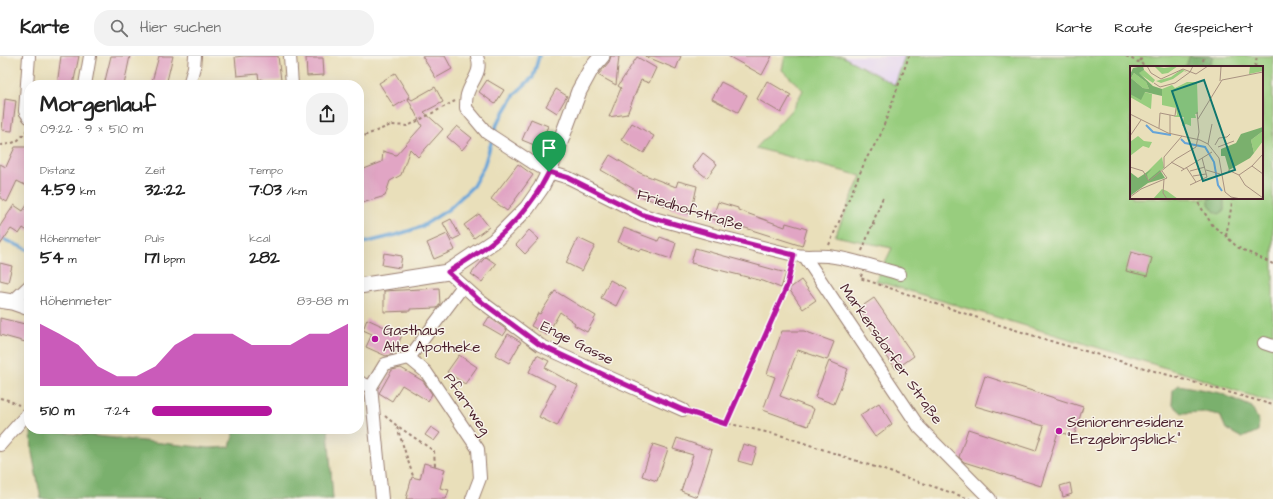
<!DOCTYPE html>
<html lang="de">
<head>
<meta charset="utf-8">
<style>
	:root { --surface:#fff; --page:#f2f2f2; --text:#222; --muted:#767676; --line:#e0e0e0; --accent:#b5179e }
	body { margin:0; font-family:"Architects Daughter",sans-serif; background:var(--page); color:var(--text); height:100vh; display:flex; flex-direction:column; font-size:15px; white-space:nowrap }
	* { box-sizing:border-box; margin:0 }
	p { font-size:13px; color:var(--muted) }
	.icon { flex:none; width:22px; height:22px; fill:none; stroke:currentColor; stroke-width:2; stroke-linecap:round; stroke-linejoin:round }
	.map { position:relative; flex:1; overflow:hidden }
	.drawer { position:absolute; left:24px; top:24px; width:340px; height:354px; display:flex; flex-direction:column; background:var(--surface); border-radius:16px; box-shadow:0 4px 16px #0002 }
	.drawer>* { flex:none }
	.pin { position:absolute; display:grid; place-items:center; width:34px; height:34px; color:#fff; margin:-41px -17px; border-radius:50% 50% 50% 0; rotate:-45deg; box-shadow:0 0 4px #0007 }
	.pin .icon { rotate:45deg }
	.round { display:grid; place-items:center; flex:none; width:42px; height:42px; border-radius:16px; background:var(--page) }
	.summary { display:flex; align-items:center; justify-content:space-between; height:68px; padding:0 16px }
	h1 { font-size:22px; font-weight:700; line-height:30px }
	.figures { display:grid; grid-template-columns:repeat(3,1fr); gap:6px; height:68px; padding:4px 16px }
	.figures div { display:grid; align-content:center }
	.figures b { font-size:17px; font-weight:700 }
	.figures small { font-size:11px; font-weight:400 }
	.figures p { font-size:11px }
	.chart { height:112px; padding:8px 16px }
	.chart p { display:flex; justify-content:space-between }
	.chart svg { width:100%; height:72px; margin-top:4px; fill:var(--accent); opacity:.7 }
	ul { padding:0 16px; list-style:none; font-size:13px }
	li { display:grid; grid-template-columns:64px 48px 1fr; align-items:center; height:30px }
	li i { height:10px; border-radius:5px; background:var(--accent) }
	header { display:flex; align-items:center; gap:24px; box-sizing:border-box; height:56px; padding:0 20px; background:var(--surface); border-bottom:1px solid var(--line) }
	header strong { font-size:19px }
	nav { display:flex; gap:22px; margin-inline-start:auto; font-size:14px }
	.search { width:280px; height:36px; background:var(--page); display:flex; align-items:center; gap:10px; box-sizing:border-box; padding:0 14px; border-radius:16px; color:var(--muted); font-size:15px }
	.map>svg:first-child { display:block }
</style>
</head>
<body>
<header>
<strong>Karte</strong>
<div class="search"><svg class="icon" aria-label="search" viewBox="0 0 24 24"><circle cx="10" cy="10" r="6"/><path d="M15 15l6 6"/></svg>Hier suchen</div>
<nav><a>Karte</a><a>Route</a><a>Gespeichert</a></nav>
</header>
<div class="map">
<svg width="1273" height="443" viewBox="0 0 1273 443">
	<rect width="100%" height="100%" fill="#f7f3e8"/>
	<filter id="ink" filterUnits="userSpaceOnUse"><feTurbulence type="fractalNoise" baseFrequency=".025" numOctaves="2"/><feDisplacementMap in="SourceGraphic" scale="8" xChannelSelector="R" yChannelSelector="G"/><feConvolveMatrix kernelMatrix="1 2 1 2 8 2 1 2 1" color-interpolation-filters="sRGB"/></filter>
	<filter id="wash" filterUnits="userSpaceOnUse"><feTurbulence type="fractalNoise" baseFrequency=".012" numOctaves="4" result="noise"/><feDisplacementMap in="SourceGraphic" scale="16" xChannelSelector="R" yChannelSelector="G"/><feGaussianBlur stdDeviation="0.9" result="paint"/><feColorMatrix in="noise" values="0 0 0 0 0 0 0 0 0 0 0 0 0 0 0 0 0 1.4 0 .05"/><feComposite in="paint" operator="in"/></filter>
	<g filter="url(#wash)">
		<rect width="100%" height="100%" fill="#e9dfba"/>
		<path fill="#e4d3f2" d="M842,0h63l-10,29z"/>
		<path fill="#98cd7e" stroke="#717654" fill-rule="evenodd" d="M785,0h57l53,29 10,-29h368v347l-87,-29 -310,-93 16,-33 -57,-12 26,-60 -105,-28 38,-41 9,-17 -21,-20zM1131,11h131v131h-131z"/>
		<g fill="#7ab06d" stroke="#62684c">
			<path d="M1190,0h23l-4,11h-24z"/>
			<path d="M1209,142h15v13l-5,3 -5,-3 -5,-7z"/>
			<path d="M1179,329l41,8 32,14 7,15 -1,9 -16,7 -16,-9 -6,-14 -15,-3 -23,1 -10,-9 1,-14z"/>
			<path d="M31,373l178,19 21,-1 5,-18h93l5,70h-292l-9,-46z"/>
		</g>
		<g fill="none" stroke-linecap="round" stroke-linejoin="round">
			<g stroke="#66a4d8" stroke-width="3.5">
				<path d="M0,182l29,12"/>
				<path d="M359,188l37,-9 25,-8 28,-18 24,-23 11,-20 13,-42 18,-30 18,-17 6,-21"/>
			</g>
		</g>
		<g id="blocks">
			<g fill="#e1a5c4">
				<path d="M61,0h18l-6,29h-16z"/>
				<path d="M111,0h19l-6,29h-20z"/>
				<path d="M159,0h14l-7,29h-15z"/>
				<path d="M244,0h34l3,24 -19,2v-3l-3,1 -1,-6 -21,2 -2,-19z"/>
				<path d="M422,0h23l7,13 -16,9z"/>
				<path d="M611,0h8l-3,29 -18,-10 11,-13z"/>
				<path d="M645,0h36l-5,13z"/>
				<path d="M728,0h44l-10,19z"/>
				<path d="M637,1l19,11 -7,15 -8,-3 -14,34 -18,3 12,-29 -3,-2z"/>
				<path d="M306,2h17l1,17 -17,1z"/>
				<path d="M395,17l15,24 -16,10 -15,-24z"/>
				<path d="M487,24l17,10 -9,14 -16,-12z"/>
				<path d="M767,25l24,14 -10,18 -24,-14z"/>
				<path d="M721,26l26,13 -9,17 -26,-13z"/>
				<path d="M435,31l8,15 -19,10 19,17 -25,28 -8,-8 -9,26 -11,6 -5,15 -26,8v-33l23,-9 1,-11 13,4 26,-29 -14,-27 1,-1 3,2z"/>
				<path d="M556,33l11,7 -10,17 -11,-7z"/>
				<path d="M5,43l11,2 -4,30 -10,-1z"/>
				<path d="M531,63l17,7 -9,21 -17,-7z"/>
				<path d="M632,67l22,13 -10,17 -23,-13z"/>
				<path d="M457,70l15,12 -10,12 -15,-13z"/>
				<path d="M15,91h14v40l-12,-6 -10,21 -7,-4v-34l6,3z"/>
				<path d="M703,97l14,11 -10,14 -14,-11z"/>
				<path d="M610,99l30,18 36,14 2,-6 19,5 -6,28 -20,-5v-1l-33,-13 1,-3 -38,-22z"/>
				<path d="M518,108l15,11 -26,36 -16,-12z"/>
				<path d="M29,146v30l-6,-4 -4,6 -8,-5 -11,16v-19l14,-21 9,6z"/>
				<path d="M718,146l20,6v2l47,17 1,-4 21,6 -5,17 -69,-22v2l-21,-7z"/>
				<path d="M479,158l10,13 -15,11 -10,-13z"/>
				<path d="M451,163l9,17 -8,4 -9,-17z"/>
				<path d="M624,172l34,13 2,-4 16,6 -5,16 -30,-10 -1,2 -22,-9z"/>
				<path d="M529,174l10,9 -14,15 -9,-9z"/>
				<path d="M447,178l8,16 -21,9 -7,-16z"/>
				<path d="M578,182l17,8 -13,25 -16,-8z"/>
				<path d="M695,192l91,25 -5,15 -18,-7 -72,-18z"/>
				<path d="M1131,196l21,6 -5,18 -21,-5z"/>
				<path d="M384,197l18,3 -2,12 -18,-3z"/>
				<path d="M486,201l10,7 -14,18 -11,-8 12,-14z"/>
				<path d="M0,207l12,3 -4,16 -8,-2z"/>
				<path d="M610,224l15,8 -9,18 -15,-8z"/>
				<path d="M801,224l15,20 -13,9 -14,-20z"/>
				<path d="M439,232l1,16 -3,4 -27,1v2l-26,1v-21z"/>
				<path d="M555,235l41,25 -9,16 -13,-7 1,-2 -15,-11 -13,23 -16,-9 7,-13 2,1z"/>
				<path d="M874,242l40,58 -18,13 -18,-25 2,-2 -22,-33z"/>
				<path d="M489,261l18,13 -4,6 -19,-11z"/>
				<path d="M0,262l29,7v18l-29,-8z"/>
				<path d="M367,263l35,16 -8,19 -8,2 -20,-9 6,-13 -9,-4z"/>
				<path d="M782,275h22l30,11 -7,18 -29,-10 -18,46 34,13 -6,17 -45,-16 12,-33 -8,-3z"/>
				<path d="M508,278l13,8 -12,21 -14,-8z"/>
				<path d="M459,299l18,12 -12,17 -18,-12z"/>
				<path d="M537,299l12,6 -4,7 33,18 -21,40 -18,-9 16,-32 -26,-13z"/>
				<path d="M829,305l19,8 -14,35 -19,-7z"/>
				<path d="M401,312l22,13 9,13 -4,7 -26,-16 -10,16 -13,-8 13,-23z"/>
				<path d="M985,320l98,31 -9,29 -16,-4 -17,54 -77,-24 -5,-5 9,-28 68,22 8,-25 -69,-20z"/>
				<path d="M879,347l13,21 -17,13 -15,-22z"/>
				<path d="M431,371l9,6 -6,8 -9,-6z"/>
				<path d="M677,382l35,12 -15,47 -16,-6 12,-36 -20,-6z"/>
				<path d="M653,388l15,5 -11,32 -15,-5z"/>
				<path d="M743,388l14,4 -5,17 -14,-4z"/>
				<path d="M424,407l21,6 -5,19 9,2 -3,9h-40l6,-22 8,2z"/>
				<path d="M1070,427l2,11 -9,3 -3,-11z"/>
			</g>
		</g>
	</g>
	<g filter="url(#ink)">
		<use href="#blocks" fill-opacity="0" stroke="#9a7f72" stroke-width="1"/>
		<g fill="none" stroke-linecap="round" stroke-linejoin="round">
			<g stroke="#9a7f72" stroke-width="14">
				<g id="minor">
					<path d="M290,0l2,29"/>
					<path d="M477,0c6,17 -6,24 -10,39 -1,4 -1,9 -1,13l21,25 46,30 16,9 20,6 74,37 75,21 76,19c12,2 23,0 34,1 24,3 48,11 72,18"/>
					<path d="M85,29l5,-29"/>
					<path d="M189,29l5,-18 1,-11"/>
					<path d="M29,61l-4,-6 4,-55"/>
					<path d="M805,201l114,170 71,72"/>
					<path d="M448,216l31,28 61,45 71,33 72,32"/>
					<path d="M12,246l17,-16"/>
					<path d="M1264,287l9,3"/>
					<path d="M409,302l17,14 52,77 2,29 -8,21"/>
					<path d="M359,326l12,5"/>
					<path d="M371,331l14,-23 24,-6 54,-72"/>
					<path d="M371,331l11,112"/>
					<path d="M0,389l29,-33"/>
				</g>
			</g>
			<g stroke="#9a7f72" stroke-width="17">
				<g id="major">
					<path d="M359,230l89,-14 46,-31 33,-33 14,-20 8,-16 30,-81 12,-22 11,-13"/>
					<path d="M0,244l12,2 17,6"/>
				</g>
			</g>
			<g stroke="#9a7f72" stroke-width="2" stroke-dasharray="3 3" stroke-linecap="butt">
				<path d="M1126,0l12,6 2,-1 4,6"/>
				<path d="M1140,5l3,-5"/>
				<path d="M1202,11l2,-11"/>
				<path d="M1255,11l2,-11"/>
				<path d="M359,82l32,-13 17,1 47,-25"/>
				<path d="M0,89c15,-1 20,-4 28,-17"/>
				<path d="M1195,142l18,28 13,10 11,11 36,17"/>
				<path d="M872,168l5,1"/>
				<path d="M1226,180l7,-38"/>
				<path d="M829,189l37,-86 14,-23 29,-80"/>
				<path d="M862,195l21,-54"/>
				<path d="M862,218l-2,4 130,44 67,21 216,62"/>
				<path d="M0,342l8,2 11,5"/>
				<path d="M694,357l32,10 57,13 187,63"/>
				<path d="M385,360l11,9 38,26 1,15"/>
				<path d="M726,367l61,-136 5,-21"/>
				<path d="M397,371l16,49"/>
				<path d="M200,443v-1"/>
			</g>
			<use href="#minor" stroke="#fff" stroke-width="12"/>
			<use href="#major" stroke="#fff" stroke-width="15"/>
		</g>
	</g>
	<g fill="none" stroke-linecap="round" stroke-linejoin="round" filter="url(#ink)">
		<g stroke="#fff" stroke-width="8">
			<path id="route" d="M549,116l20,6 74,37 75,21 76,19 -7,31 -61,138 -43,-14 -72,-32 -71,-33 -61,-45 -31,-28c16,-10 33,-20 47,-32 22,-19 41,-41 54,-68z"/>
		</g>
		<use href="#route" stroke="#b5179e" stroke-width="5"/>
	</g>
	<g fill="#b5179e" stroke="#f7f3e8" stroke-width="1.5">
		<circle cx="375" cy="283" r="4"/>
		<circle cx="1059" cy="375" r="4"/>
	</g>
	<g text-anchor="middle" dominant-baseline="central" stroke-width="3" stroke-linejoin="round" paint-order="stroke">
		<g font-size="15" fill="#4a1f2b" stroke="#f7f3e8">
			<text transform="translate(690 154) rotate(17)">Friedhofstraße</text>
			<text transform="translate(577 287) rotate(27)">Enge Gasse</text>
			<text transform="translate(891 298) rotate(55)">Markersdorfer Straße</text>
			<text transform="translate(467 348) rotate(56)">Pfarrweg</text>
		</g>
		<g font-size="15" fill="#4a1f2b" stroke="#f7f3e8" text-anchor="start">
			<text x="383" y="274">Gasthaus<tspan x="383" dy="17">Alte Apotheke</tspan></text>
			<text x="1067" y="366">Seniorenresidenz<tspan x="1067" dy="17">"Erzgebirgsblick"</tspan></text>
		</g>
	</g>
	<g transform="translate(1130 10)">
		<rect width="133" height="133" fill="#e9dfba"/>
		<path d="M24,0l10,2 14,-2 -10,7 -6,1zM120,0h13v5l-14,3zM52,3l6,4 -4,-2 -11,8 -12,4 -5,-2 15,-4zM14,4l11,10 -2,3 -15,-10zM4,7l12,9 3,7 -6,-1 -12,-10zM57,16h10l1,32h-3l1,4h-5v8l-5,-2 -4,2 2,-9h-10l3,-2 -1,-7 -14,-3v-16l10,-4 3,3zM14,26l8,2 -1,15 -21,-12v-4zM133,65v10l-9,12 -3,-13zM8,70l6,5 8,1 -3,6 -6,-2 -13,10v-14zM32,91l2,11 -15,12 -4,-6zM32,123l5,2 11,8h-25z" fill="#98cd7e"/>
		<path d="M13,0l1,4 -5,3 14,13 9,3v7l-17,-4 -4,8 -11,-6v-19l3,-7zM4,7l12,9 3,7 -6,-1 -12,-10zM133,61v4l-12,9 3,13 -4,5 -21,12 -4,-14h-4v-7l15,-6 5,-9zM22,103l-5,5 1,6 12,-10 5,8 -17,5 -18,13v-24l8,6z" fill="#7ab06d" fill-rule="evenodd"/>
		<path fill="none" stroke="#66a4d8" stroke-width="2" d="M16,59l7,7 18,3M51,73l4,4 20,4 9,15 4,23 4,6"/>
		<path fill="none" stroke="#a99281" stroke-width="1" d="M17,0l4,7 10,6 22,-10 13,5 12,-8M90,15l1,-14M24,17l6,4 15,-4 15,-11 3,-6M0,48l38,19 32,7 8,4 11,14 6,34 6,5 10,2M68,53l24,-39 41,-8M29,62l1,-15 15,3 1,-8M40,68v-19M0,70l11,-16M78,78l4,-20M85,79l4,-7 8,-1 3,-3M88,81l16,-6M41,96l13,7M122,100l11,8M0,101l13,4 6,10 27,-22 20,-12 3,-15 -2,-20M56,101l10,15M34,102v-11l18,-21M76,104l14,4M98,104l11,5M51,105l31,-19M60,105l15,-4M109,109l6,10 18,13M109,109l13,-9 11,-12M63,110l13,-2M34,113l-1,14 4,6M60,119l17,-8 -5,-19M11,123l26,-11 -5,-7M0,131l11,-8"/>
		<path fill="#0f766e" fill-opacity="0.15" stroke="#0f766e" stroke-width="2" d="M74,14l31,90 -32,11 -31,-90z"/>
		<rect width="133" height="133" fill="none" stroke="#4a1f2b" stroke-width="2"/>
	</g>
</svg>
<div class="pin" style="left:549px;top:116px;background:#1e9e55"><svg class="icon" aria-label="arrive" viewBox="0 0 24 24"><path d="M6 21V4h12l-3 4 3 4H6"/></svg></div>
<section class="drawer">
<div class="summary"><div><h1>Morgenlauf</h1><p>09:22 · 9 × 510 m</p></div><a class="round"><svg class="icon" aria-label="share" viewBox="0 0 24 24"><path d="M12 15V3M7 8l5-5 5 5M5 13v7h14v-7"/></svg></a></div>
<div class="figures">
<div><p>Distanz</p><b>4.59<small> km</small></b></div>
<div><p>Zeit</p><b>32:22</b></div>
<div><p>Tempo</p><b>7:03<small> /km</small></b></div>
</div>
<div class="figures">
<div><p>Höhenmeter</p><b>54<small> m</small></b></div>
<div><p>Puls</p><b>171<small> bpm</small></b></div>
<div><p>kcal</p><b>282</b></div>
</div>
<div class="chart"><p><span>Höhenmeter</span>83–88 m</p>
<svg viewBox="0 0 160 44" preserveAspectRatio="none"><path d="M0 44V6L10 12L20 19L30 32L40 38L50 38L60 32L70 19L80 12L90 12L100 12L110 19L120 19L130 19L140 12L150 12L160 6V44z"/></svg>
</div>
<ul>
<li><b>510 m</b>7:24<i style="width:61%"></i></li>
</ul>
</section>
</div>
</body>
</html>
